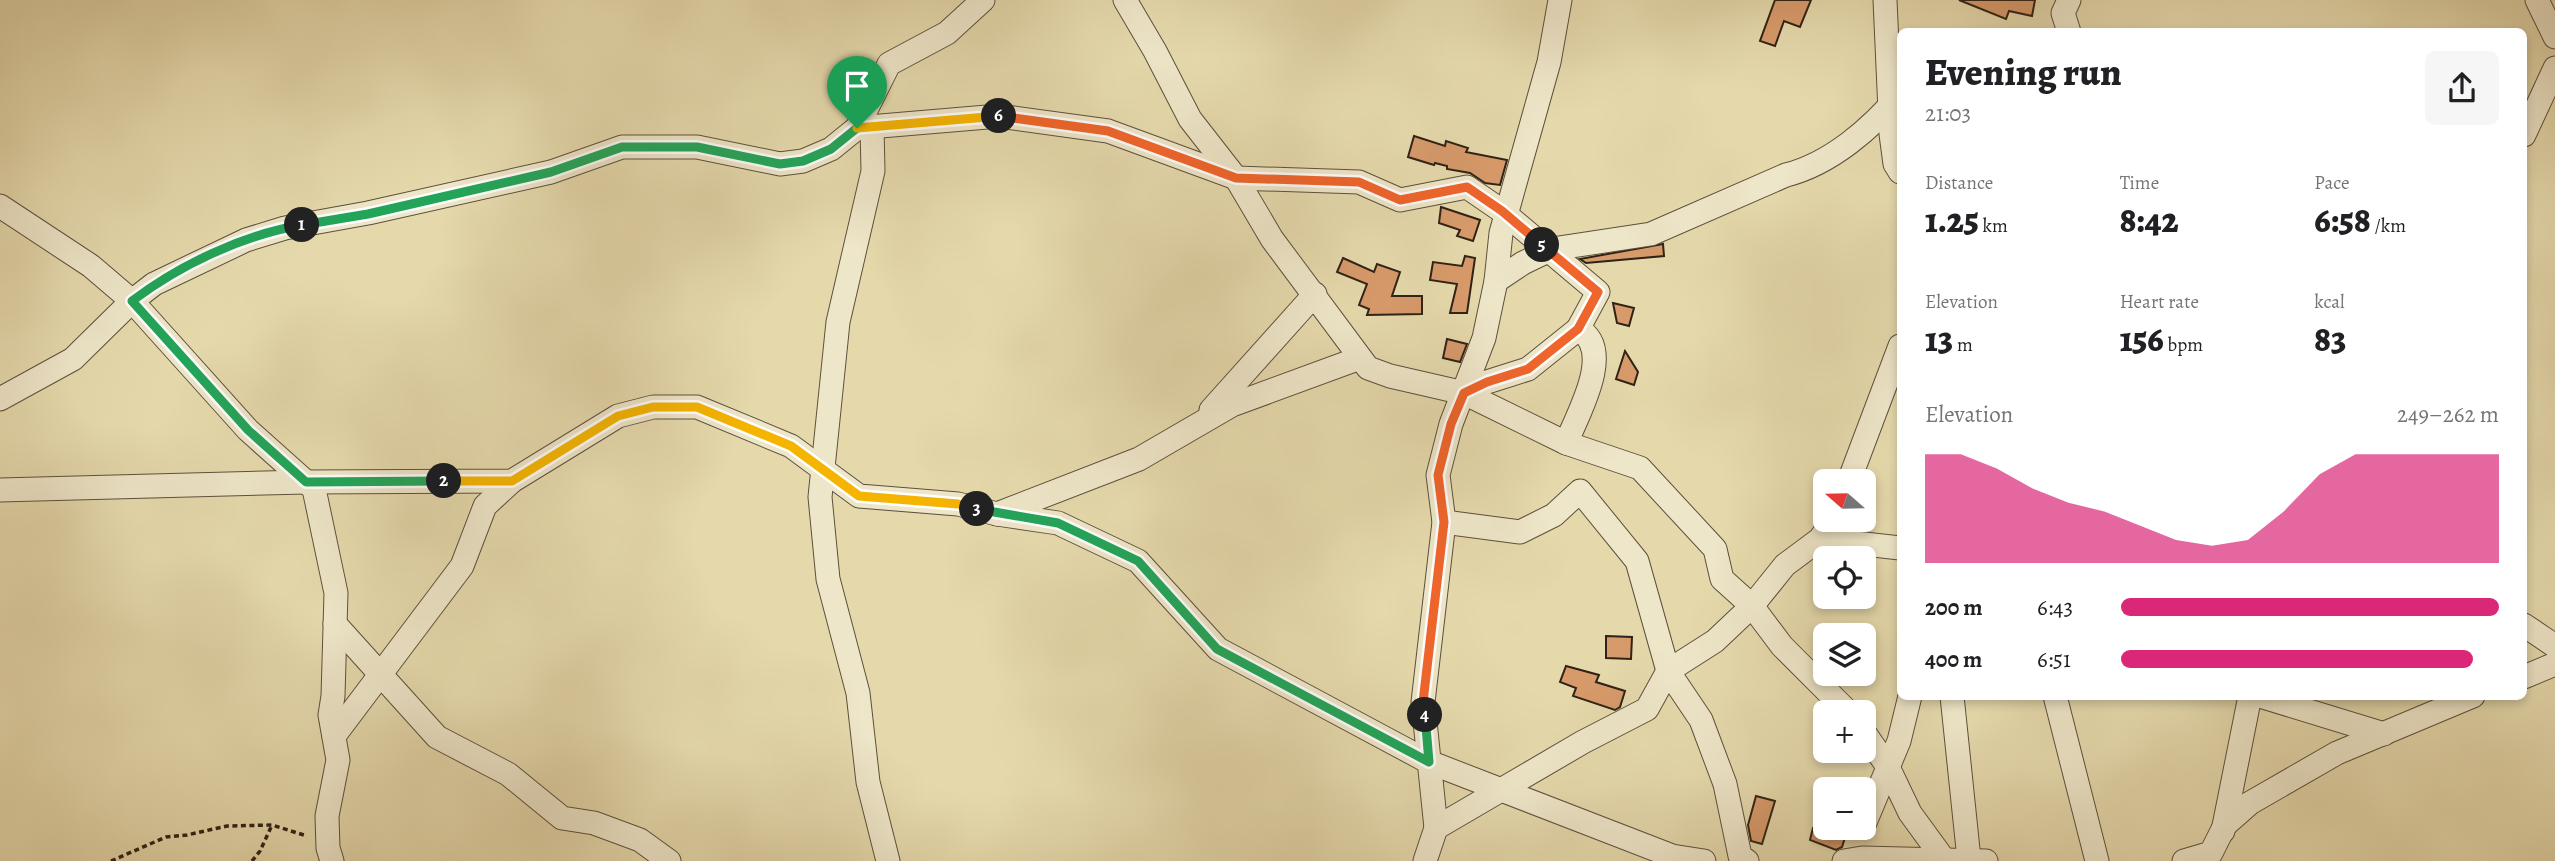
<!DOCTYPE html>
<html lang="en">
<head>
<meta charset="utf-8">
<style>
	:root { --surface:#fff; --page:#f6f6f6; --text:#202124; --muted:#757577; --accent:#db2777 }
	body { margin:0; font-family:Alegreya,serif; background:var(--page); color:var(--text); height:100vh; display:flex; flex-direction:column; font-size:26px; white-space:nowrap }
	* { box-sizing:border-box; margin:0 }
	p { font-size:23px; color:var(--muted) }
	.icon { flex:none; width:38px; height:38px; fill:none; stroke:currentColor; stroke-width:2; stroke-linecap:round; stroke-linejoin:round }
	.map { position:relative; flex:1; overflow:hidden }
	.drawer { position:absolute; left:1897px; top:28px; width:630px; height:672px; display:flex; flex-direction:column; background:var(--surface); border-radius:10px; box-shadow:0 4px 10px #0003 }
	.drawer>* { flex:none }
	.needle { width:46px; rotate:290deg }
	.buttons { position:absolute; left:1813px; top:469px; display:grid; gap:14px }
	.buttons a { display:grid; place-items:center; width:63px; height:63px; border-radius:10px; background:var(--surface); box-shadow:0 4px 10px #0003; font-size:35px }
	.pin { position:absolute; display:grid; place-items:center; width:60px; height:60px; color:#fff; margin:-72px -30px; border-radius:50% 50% 50% 0; rotate:-45deg; box-shadow:0 0 7px #0007 }
	.pin .icon { rotate:45deg }
	.km { position:absolute; width:35px; height:35px; margin:-18px; border-radius:50%; background:#222; color:#fff; font-size:19px; line-height:35px; text-align:center }
	.round { display:grid; place-items:center; flex:none; width:74px; height:74px; border-radius:10px; background:var(--page) }
	.head { display:flex; align-items:center; justify-content:space-between; height:119px; padding:0 28px }
	h1 { font-size:38px; font-weight:800; line-height:52px }
	.figures { display:grid; grid-template-columns:repeat(3,1fr); gap:10px; height:119px; padding:7px 28px }
	.figures div { display:grid; align-content:center }
	.figures b { font-size:35px; font-weight:800 }
	.figures small { font-size:19px; font-weight:400 }
	.figures p { font-size:19px }
	.chart { height:196px; padding:14px 28px }
	.chart p { display:flex; justify-content:space-between }
	.chart svg { width:100%; height:126px; margin-top:7px; fill:var(--accent); opacity:.7 }
	ul { padding:0 28px; list-style:none; font-size:23px }
	li { display:grid; grid-template-columns:112px 84px 1fr; align-items:center; height:52px }
	li i { height:18px; border-radius:9px; background:var(--accent) }
	.map>svg:first-child { display:block }
</style>
</head>
<body>
<div class="map">
<svg width="2555" height="861" viewBox="0 0 2555 861">
	<rect width="100%" height="100%" fill="#e5d9ac"/>
	<filter id="stains"><feTurbulence type="fractalNoise" baseFrequency=".00286" numOctaves="4"/><feColorMatrix values="0 0 0 0 .2 0 0 0 0 .09 0 0 0 0 .02 0 0 0 .5 -.17"/></filter>
	<radialGradient id="worn" r=".72"><stop offset=".6" stop-color="#630" stop-opacity="0"/><stop offset="1" stop-color="#630" stop-opacity=".3"/></radialGradient>
	<g fill="#d79a6b" stroke="#2f2216" stroke-width="2">
		<path d="M1775,0h36l-11,27 -16,-6 -9,25 -15,-5z"/>
		<path d="M1959,0h76l-3,16 -23,-5 -3,8z"/>
		<path d="M1414,136l31,10 1,-5 22,7 -2,4 41,8 -7,25 -15,-2 -15,-10 -23,-4v-3l-12,-3 -1,2 -26,-8z"/>
		<path d="M1441,207l39,13 -7,21 -16,-5 3,-6 -21,-7z"/>
		<path d="M1663,244l1,12 -78,7 -6,-4z"/>
		<path d="M1465,256l10,2 -8,55h-17l7,-29 -27,-4 3,-18 29,4z"/>
		<path d="M1343,258l31,14 3,-8 23,8 -8,24h30v18l-55,1 2,-6 -10,-4 8,-21 -30,-12z"/>
		<path d="M1613,303l21,5 -5,18 -12,-3z"/>
		<path d="M1447,339l20,5 -7,18 -17,-4z"/>
		<path d="M1625,351l13,21 -4,13 -18,-6z"/>
		<path d="M1606,636l26,1 -1,22 -25,-1z"/>
		<path d="M1566,666l33,9 -3,7 29,9 -5,16 -5,3 -42,-14 3,-8 -16,-6z"/>
		<path d="M1756,796l19,5 -13,43 -11,-3 -3,-16z"/>
		<path d="M1813,828h35l-6,19 -6,3 -26,-10z"/>
	</g>
	<g fill="none" stroke-linecap="round" stroke-linejoin="round">
		<g stroke="#5c503c" stroke-width="25">
			<g id="minor">
				<path d="M1125,0l30,51 35,68 46,59 36,61 96,129 22,8 74,17 102,50 74,25 75,81 7,30 30,27 30,40 66,66"/>
				<path d="M1885,0l6,134 4,30 5,8"/>
				<path d="M2069,0l-6,13 6,19"/>
				<path d="M2537,0l18,37"/>
				<path d="M857,128l142,-12 109,15 128,47 123,4 41,18 67,-13 35,24 96,81 -20,37"/>
				<path d="M872,128l1,43 -35,151 -18,175 8,82 30,114 10,89 20,79"/>
				<path d="M2524,135l31,-67"/>
				<path d="M0,206l91,60 41,35 116,129 66,59 22,104 -3,103 -3,19 8,45 -11,56 1,32 4,13"/>
				<path d="M1496,281l27,-18 29,-14 99,-15 135,-59c44,-11 86,-47 114,-81"/>
				<path d="M1464,393l23,-11 41,-13 50,-40c38,20 -1,87 -12,114"/>
				<path d="M0,399l73,-40 59,-58 22,-17 92,-44 39,-12 83,-15 183,-41 71,-25h75l83,17 23,-3 28,-12 26,-21 32,-64 58,-31 36,-33"/>
				<path d="M1211,410l104,-116"/>
				<path d="M1849,481l51,-135"/>
				<path d="M0,490l306,-8 206,-1 106,-65 35,-9h44l94,39 68,50 99,8 39,10 142,-55 93,-54 128,-47"/>
				<path d="M997,514l61,9 80,38 80,88 211,113 243,94 32,5"/>
				<path d="M1444,522l76,10 34,-17 26,-24 57,70 31,110 33,49 24,64 15,72 7,5"/>
				<path d="M1820,539l80,9"/>
				<path d="M335,624l102,113 71,37 54,44 32,5 46,17 29,21"/>
				<path d="M2524,625l31,21"/>
				<path d="M2524,677l31,-13"/>
				<path d="M1952,696l17,163"/>
				<path d="M2055,696l42,165"/>
				<path d="M2260,696l124,38"/>
				<path d="M1864,732l24,35 22,46 35,48"/>
				<path d="M334,736l128,-170 23,-60 27,-25"/>
				<path d="M1864,825l35,-84 11,-45"/>
				<path d="M1436,828l-13,-126 21,-180 -6,-47 13,-51 33,-86 12,-57 5,-48 48,-171 11,-62"/>
				<path d="M2223,831l27,-135"/>
				<path d="M1425,861l11,-33 147,-86 64,-33 21,-38 47,-30 37,-35 33,-41 35,-26 13,-19"/>
				<path d="M1844,861l18,-3 124,3"/>
				<path d="M2184,861l27,-8 14,-28 25,-22 87,-50 136,-57"/>
			</g>
		</g>
		<g stroke="#2f2216" stroke-width="3.5" stroke-dasharray="5 3.5" stroke-linecap="butt">
			<path d="M111,861l55,-24 21,-2 40,-9 45,-1 35,11"/>
			<path d="M252,861l8,-10 12,-26"/>
		</g>
		<use href="#minor" stroke="#eee6c9" stroke-width="23"/>
	</g>
	<g fill="none" stroke-linecap="round" stroke-linejoin="round">
		<g stroke="#fff" stroke-width="14">
			<path id="split-1" d="M302,225l66,-11 183,-42 71,-25h75l83,17 23,-3 28,-12 26,-21"/>
		</g>
		<g stroke="#fff" stroke-width="14">
			<path id="split-2" d="M302,225c-60,10 -122,40 -170,76l116,129 58,52 138,-1"/>
		</g>
		<g stroke="#fff" stroke-width="14">
			<path id="split-3" d="M444,481h68l106,-65 35,-9h44l94,39 68,50 99,8 19,5"/>
		</g>
		<g stroke="#fff" stroke-width="14">
			<path id="split-4" d="M977,509l81,14 80,38 79,88 212,113 -4,-47"/>
		</g>
		<g stroke="#fff" stroke-width="14">
			<path id="split-5" d="M1425,715l-2,-13 21,-180 -6,-47 13,-51 13,-31 23,-11 41,-13 50,-40 20,-37 -56,-47"/>
		</g>
		<g stroke="#fff" stroke-width="14">
			<path id="split-6" d="M999,116l109,15 128,47 123,4 41,18 67,-13 35,24 40,34"/>
		</g>
		<g stroke="#fff" stroke-width="14">
			<path id="split-7" d="M857,128l142,-12"/>
		</g>
		<use href="#split-1" stroke="#22a559" stroke-width="9"/>
		<use href="#split-2" stroke="#22a559" stroke-width="9"/>
		<use href="#split-3" stroke="#f5b400" stroke-width="9"/>
		<use href="#split-4" stroke="#22a559" stroke-width="9"/>
		<use href="#split-5" stroke="#f0652b" stroke-width="9"/>
		<use href="#split-6" stroke="#f0652b" stroke-width="9"/>
		<use href="#split-7" stroke="#f5b400" stroke-width="9"/>
	</g>
	<rect width="100%" height="100%" filter="url(#stains)"/>
	<rect width="100%" height="100%" fill="url(#worn)"/>
</svg>
<div class="buttons">
<a><svg class="needle" viewBox="-14 -14 28 28"><path d="M0-13l5 13h-10z" fill="#e53935"/><path d="M0 13l5-13h-10z" fill="#757577"/></svg></a>
<a><svg class="icon" aria-label="locate" viewBox="0 0 24 24"><circle cx="12" cy="12" r="6"/><path d="M12 2v4M12 18v4M2 12h4M18 12h4"/></svg></a>
<a><svg class="icon" aria-label="layers" viewBox="0 0 24 24"><path d="M12 4l9 5-9 5-9-5zM3 14l9 5 9-5"/></svg></a>
<a>+</a>
<a>−</a>
</div>
<div class="pin" style="left:857px;top:128px;background:#1e9e55"><svg class="icon" aria-label="arrive" viewBox="0 0 24 24"><path d="M6 21V4h12l-3 4 3 4H6"/></svg></div>
<b class="km" style="left:302px;top:225px">1</b>
<b class="km" style="left:444px;top:481px">2</b>
<b class="km" style="left:977px;top:509px">3</b>
<b class="km" style="left:1425px;top:715px">4</b>
<b class="km" style="left:1542px;top:245px">5</b>
<b class="km" style="left:999px;top:116px">6</b>
<section class="drawer">
<div class="head"><div><h1>Evening run</h1><p>21:03</p></div><a class="round"><svg class="icon" aria-label="share" viewBox="0 0 24 24"><path d="M12 15V3M7 8l5-5 5 5M5 13v7h14v-7"/></svg></a></div>
<div class="figures">
<div><p>Distance</p><b>1.25<small> km</small></b></div>
<div><p>Time</p><b>8:42</b></div>
<div><p>Pace</p><b>6:58<small> /km</small></b></div>
</div>
<div class="figures">
<div><p>Elevation</p><b>13<small> m</small></b></div>
<div><p>Heart rate</p><b>156<small> bpm</small></b></div>
<div><p>kcal</p><b>83</b></div>
</div>
<div class="chart"><p><span>Elevation</span>249–262 m</p>
<svg viewBox="0 0 160 44" preserveAspectRatio="none"><path d="M0 44V6L10 6L20 11L30 18L40 23L50 26L60 31L70 36L80 38L90 36L100 26L110 13L120 6L130 6L140 6L150 6L160 6V44z"/></svg>
</div>
<ul>
<li><b>200 m</b>6:43<i style="width:100%"></i></li>
<li><b>400 m</b>6:51<i style="width:93%"></i></li>
</ul>
</section>
</div>
</body>
</html>
